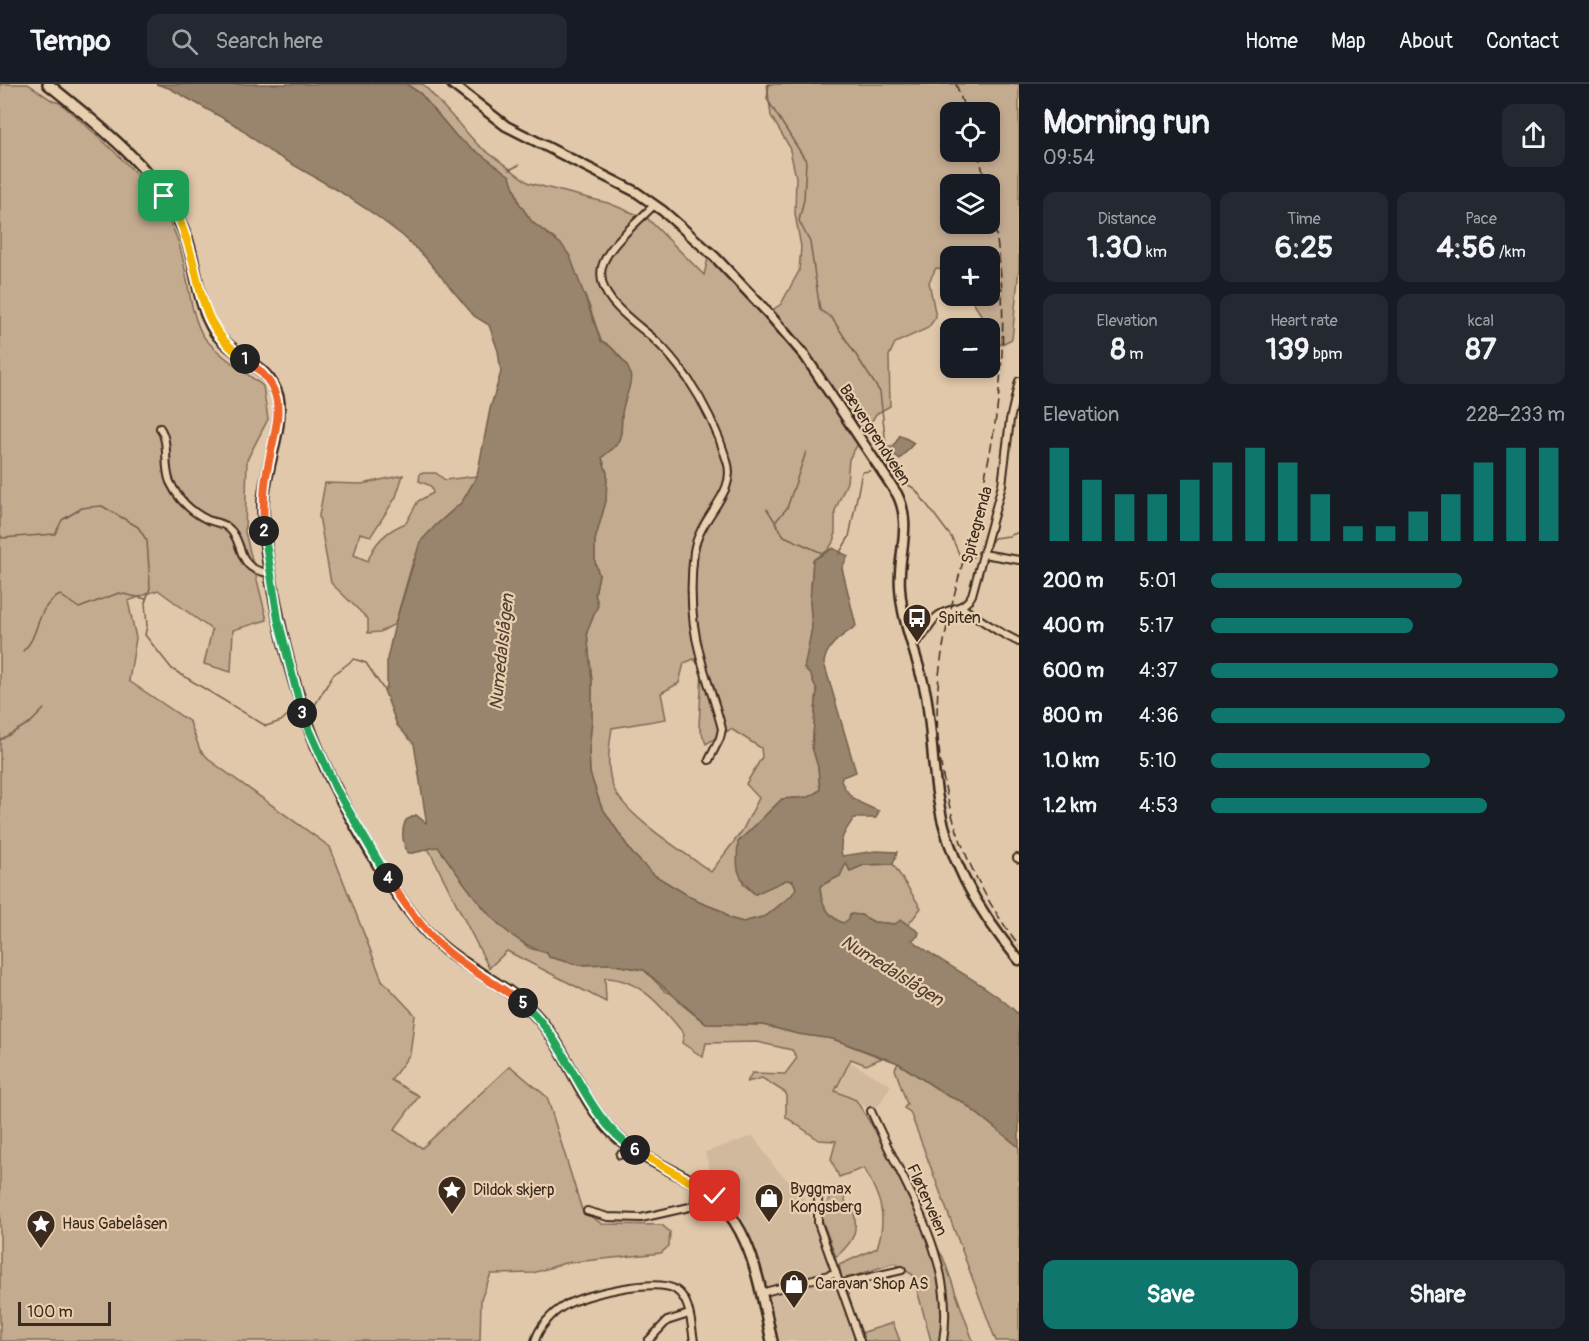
<!DOCTYPE html>
<html lang="en">
<head>
<meta charset="utf-8">
<style>
	:root { --surface:#171b24; --page:#242831; --text:#f1f3f6; --muted:#9ea1a6; --line:#363941; --accent:#0f766e }
	body { margin:0; font-family:Pangolin,sans-serif; background:var(--page); color:var(--text); height:100vh; display:flex; flex-direction:column; font-size:22px; white-space:nowrap }
	* { box-sizing:border-box; margin:0 }
	p { font-size:20px; color:var(--muted) }
	.icon { flex:none; width:33px; height:33px; fill:none; stroke:currentColor; stroke-width:2; stroke-linecap:round; stroke-linejoin:round }
	.map { position:relative; flex:1; overflow:hidden }
	.drawer { display:flex; flex-direction:column; background:var(--surface); width:570px }
	.drawer>* { flex:none }
	.controls { position:absolute; left:940px; top:18px; display:grid; gap:12px }
	.controls a { display:grid; place-items:center; width:60px; height:60px; border-radius:12px; background:var(--surface); box-shadow:0 3px 9px #0003; font-size:30px }
	.scale { position:absolute; left:18px; bottom:15px; width:93px; box-sizing:border-box; padding-left:6px; border:3px solid #3b2a1e; border-top:0; font-size:16px; line-height:21px; white-space:nowrap; color:#3b2a1e; -webkit-text-stroke:4px #e8cfb0; paint-order:stroke }
	.pin { position:absolute; display:grid; place-items:center; width:51px; height:51px; color:#fff; margin:-26px; border-radius:12px; box-shadow:0 3px 9px #0006 }
	.km { position:absolute; width:30px; height:30px; margin:-15px; border-radius:50%; background:#222; color:#fff; font-size:16px; line-height:30px; text-align:center }
	.round { display:grid; place-items:center; flex:none; width:63px; height:63px; border-radius:12px; background:var(--page) }
	.headline { display:flex; align-items:center; justify-content:space-between; height:102px; padding:0 24px }
	h1 { font-size:33px; font-weight:700; line-height:45px }
	.figures { display:grid; grid-template-columns:repeat(3,1fr); gap:9px; height:102px; padding:6px 24px }
	.figures div { display:grid; align-content:center; border-radius:12px; background:var(--page); text-align:center }
	.figures b { font-size:30px; font-weight:700 }
	.figures small { font-size:16px; font-weight:400 }
	.figures p { font-size:16px }
	.chart { height:168px; padding:12px 24px }
	.chart p { display:flex; justify-content:space-between }
	.chart svg { width:100%; height:108px; margin-top:6px; stroke:var(--accent); stroke-width:6 }
	.action { display:flex; gap:12px; margin-top:auto; padding:12px 24px }
	.action a { flex:1; height:69px; border-radius:12px; background:var(--accent); color:#fff; font-size:24px; font-weight:700; line-height:69px; text-align:center }
	.action a+a { background:var(--page); color:var(--text) }
	ul { padding:0 24px; list-style:none; font-size:20px }
	li { display:grid; grid-template-columns:96px 72px 1fr; align-items:center; height:45px }
	li i { height:15px; border-radius:8px; background:var(--accent) }
	header { display:flex; align-items:center; gap:36px; box-sizing:border-box; height:84px; padding:0 30px; background:var(--surface); border-bottom:2px solid var(--line) }
	header strong { font-size:28px }
	nav { display:flex; gap:33px; margin-inline-start:auto; font-size:21px }
	.search { width:420px; height:54px; background:var(--page); display:flex; align-items:center; gap:15px; box-sizing:border-box; padding:0 21px; border-radius:12px; color:var(--muted); font-size:22px }
	main { display:flex; flex:1; min-height:0 }
	.map>svg:first-child { display:block }
</style>
</head>
<body>
<header>
<strong>Tempo</strong>
<div class="search"><svg class="icon" aria-label="search" viewBox="0 0 24 24"><circle cx="10" cy="10" r="6"/><path d="M15 15l6 6"/></svg>Search here</div>
<nav><a>Home</a><a>Map</a><a>About</a><a>Contact</a></nav>
</header>
<main>
<div class="map">
<svg width="1019" height="1257" viewBox="0 0 1019 1257">
	<rect width="100%" height="100%" fill="#e1c8aa"/>
	<filter id="ink" filterUnits="userSpaceOnUse"><feTurbulence type="fractalNoise" baseFrequency=".0167" numOctaves="2"/><feDisplacementMap in="SourceGraphic" scale="12" xChannelSelector="R" yChannelSelector="G"/><feConvolveMatrix kernelMatrix="1 2 1 2 8 2 1 2 1" color-interpolation-filters="sRGB"/></filter>
	<g filter="url(#ink)">
		<g fill="#d1b99d">
			<path d="M846,976l45,25 -12,20 -8,6 -11,-8 -14,-5 -22,1z"/>
			<path d="M753,1052l23,33 26,24 54,148h-80l-11,-65 -22,-58 -34,-50 -4,-16z"/>
		</g>
		<g fill="#c3ab90" stroke="#7f6a57" stroke-width="1.5" fill-rule="evenodd">
			<path d="M0,0h28l25,17 7,2c45,39 94,79 117,135 11,30 10,65 24,94 7,16 47,42 62,54l5,33 -21,41 -2,72 22,88 -34,10 -2,42 -27,-8 8,-34 -54,-40 -30,11 8,37 -7,43 61,41 10,28 12,12 118,85 52,133 33,35 -5,39 -19,26 28,16 -25,34 28,18 88,-82 37,31 35,113 20,14 60,1 8,7 -1,14 -8,7 -96,10 -32,10 -42,1 -10,25 -1,42h-480z"/>
			<path d="M406,0h17l55,61 51,38 79,20 40,16 56,56 5,-21 62,57 10,-7 18,-33 2,-24 -6,-33 1,-37 -7,-31 -18,-30 -4,-32h252v184l-7,71 -12,6 -31,-49h21v-40h-39v14l-15,-2 -7,14 7,35 -8,11 -33,15 -6,13 1,50 -14,8 -27,45 -2,23 -12,29v28l-7,11 -15,10 -3,42 2,26 -3,17 2,31 6,14 -5,57 6,20 2,23 -11,7 -27,2 -44,43 5,42 12,10 31,-14 7,1 3,7 -4,7 -26,21 -23,6 -14,-4 -7,-7 -23,-9 -45,-27 -22,-22 -31,-47 -11,-33 -1,-23 3,-30v-38l-5,-50 11,-27 -3,-11 4,-19 -4,-13v-22l11,-39 1,-28 -5,-15c4,-6 10,-7 14,-13 7,-9 5,-21 6,-32 4,-29 19,-35 -6,-61 -5,-5 -8,-9 -15,-11l-12,-36 -27,-60 -30,-23 -13,-19 -4,-14 -58,-52 -37,-44zM951,28h39v40h-39zM951,100h39v40h-39zM694,575l8,11 -3,56 7,18 25,-15 30,19 1,9 -16,27 13,14 -17,33 -31,41c-27,-20 -85,-55 -98,-85 -7,-19 -4,-40 -1,-59l54,-9 -5,-26 18,-10 5,-20z"/>
			<path d="M420,389h16l9,7 32,-4 -15,26 -27,24 -22,35 -18,63 -15,8 -12,1v-14l-37,-36 -12,-67 6,-33 37,1 41,-9 -7,22 -25,39 -11,-3 -6,22 14,6c6,-19 20,-31 38,-38l12,-22 15,-8 -2,-7 -12,-5z"/>
			<path d="M438,762l53,70 38,32 18,5 2,4 30,8 30,-1 35,6 22,22 7,1 7,10 26,21 57,1 35,9 35,5 49,19 -16,7 -15,-6 -16,32 21,9 32,51 38,79 17,27 30,84h-42l-18,-66 -19,-12 -52,17 -3,-15 38,-17c11,-33 3,-51 -13,-80l-25,9 -8,-18 5,-18 -17,-1 -33,-23v-24l-24,-15 -15,4 5,-9 33,1 12,-16 -5,-8 -35,-8 -51,1 -3,14 -21,-14 2,-9c-20,-25 -44,-56 -79,-56l1,24 -99,-51 -18,17 -61,-120z"/>
			<path d="M846,779l4,8 14,-6 29,-1 28,44 -13,17 -7,-5 -5,4 -22,-2 -13,-7 -11,-1 -1,5 -6,5c-15,-7 -23,-21 -23,-38l20,-10z"/>
			<path d="M898,979l50,33 13,5 58,46v194h-23l-86,-229 -6,-4 3,-4 -12,-35z"/>
			<path d="M837,1111l7,1 2,8 7,4c6,24 1,33 -17,49l-14,-37 -1,-9 5,-4 3,-9z"/>
			<path d="M893,1239l7,18h-36l-3,-8z"/>
		</g>
		<g fill="#99846d" stroke="#73604d" stroke-width="1.5">
			<path d="M156,0h250l14,9 37,44 53,39 9,27 13,19 30,23 8,11 31,85c8,2 12,9 18,15 22,22 7,32 3,57 -1,10 1,23 -6,32 -4,6 -10,7 -14,13l5,15 -1,28 -11,39v22l4,13 -4,19 3,11 -11,27 5,50v38l-3,30 1,23 11,33 31,47 22,22 45,27 23,9 7,7 14,4 23,-6 26,-21 4,-7 -3,-7 -7,-1 -31,14c-20,-18 -19,-27 -17,-52l44,-43 27,-2 11,-7 -2,-23 -6,-20 5,-57 -6,-14 -7,-8 8,-40 -2,-26 3,-42 20,-12 15,8 -6,12 14,58c-14,10 -30,19 -32,37l32,109 -14,5 -1,4c10,20 18,22 38,30l-3,7h-22c-9,13 -16,22 -12,38l34,-5 21,1 -4,12 -29,1 -14,6 -4,-8 -6,13 -20,10c0,16 8,31 23,37l6,-4 1,-5 11,1 13,7 21,2 6,-4 18,12 -1,4 -6,4c34,27 77,44 107,75v132l-58,-46 -13,-5 -50,-33 -65,-24 -35,-5 -35,-9 -57,-1 -62,-54 -35,-6 -30,1 -30,-8 -2,-4c-49,-13 -80,-67 -109,-106 -10,0 -19,7 -30,6 -6,-10 -7,-23 -2,-33l10,-5 10,8v-4l-12,-75 -17,-19 -13,-35 3,-3v-28l8,-35 25,-82 15,-16 27,-24 15,-26 13,-67 11,-37 -3,-21 -9,-26 -15,-9 -50,-60 -21,-20 -29,-22 -35,-23 -70,-40 -32,-25 -68,-38z"/>
			<path d="M900,351l14,8 -14,16 -10,-7z"/>
		</g>
		<g fill="none" stroke-linecap="round" stroke-linejoin="round">
			<g stroke="#73604d" stroke-width="1.5">
				<path d="M769,0l-2,15 39,62 -2,38 -5,22 11,21 10,68 12,8 48,74 6,53 -3,12 5,1v11l7,2 -1,10 2,2 11,1 8,5 37,49 8,18 9,5 12,-12"/>
				<path d="M509,86l10,-5"/>
				<path d="M767,425l17,27 38,17"/>
				<path d="M776,437l11,-13 19,-56"/>
				<path d="M0,450l2,4 53,-4 7,-14 20,-12 8,-1 12,-1 36,21 9,14 2,28 1,19 -5,15 2,23 -2,9 27,34 94,57 15,-5 10,-9"/>
				<path d="M988,462l6,-8 15,-2 10,-4"/>
				<path d="M839,470l10,-17 13,-65 8,-1"/>
				<path d="M23,567c18,-16 11,-43 37,-56l19,13 40,-15 27,6"/>
				<path d="M312,622l3,-1 18,-30 21,-16 12,4 18,27"/>
				<path d="M0,656l31,-18 13,-13"/>
			</g>
			<path stroke="#99846d" stroke-width="7" d="M885,364l5,1"/>
			<g stroke="#3b2a1e" stroke-width="10">
				<g id="minor">
					<path d="M654,121c-15,16 -47,41 -52,62 -7,32 34,55 54,74 12,11 22,24 32,38 17,25 30,53 39,82 11,32 -27,54 -33,90 -4,33 -3,71 6,104 6,25 16,49 22,74l-2,9 -11,22"/>
					<path d="M160,344c10,15 3,37 10,54 8,17 21,30 38,38 6,2 13,3 18,6 21,15 7,44 44,47"/>
					<path d="M983,470l36,6"/>
					<path d="M961,523l37,24 21,11"/>
					<path d="M912,560c15,-6 15,-21 27,-29 13,-8 25,-5 33,-20l30,-110 8,-65 9,-39"/>
					<path d="M1017,774l2,1"/>
					<path d="M871,1027c31,72 86,148 72,230"/>
					<path d="M620,1071l11,-7"/>
					<path d="M818,1112v27l42,118"/>
					<path d="M587,1127l21,6 33,1 53,-12 2,-13"/>
					<path d="M840,1200l62,-14"/>
					<path d="M761,1209l75,-20"/>
					<path d="M535,1257c4,-14 17,-28 29,-35 19,-12 94,-29 112,-16 15,10 15,35 18,51"/>
					<path d="M648,1257l19,-20 22,-7"/>
				</g>
			</g>
			<g stroke="#3b2a1e" stroke-width="13">
				<path id="secondary" d="M452,0l54,42 130,66 27,19 52,46 53,56 37,43 92,138c16,31 0,62 3,94 2,37 19,71 26,107 6,34 6,70 12,104 10,62 41,114 81,161"/>
			</g>
			<g stroke="#3b2a1e" stroke-width="14">
				<path id="primary" d="M48,0c51,41 114,89 138,152 11,30 11,69 29,96 18,24 55,34 63,65 6,28 -14,75 -15,107 0,31 5,61 11,91 13,72 33,140 67,204 26,48 63,117 105,151 30,24 68,39 93,69 30,35 42,83 75,115 23,22 52,33 79,48 59,33 65,99 79,159"/>
			</g>
			<use href="#minor" stroke="#e8cfb0" stroke-width="6"/>
			<use href="#secondary" stroke="#e8cfb0" stroke-width="8"/>
			<use href="#primary" stroke="#e8cfb0" stroke-width="9"/>
			<g stroke="#3b2a1e" stroke-width="1.5" stroke-dasharray="9 4.5" stroke-linecap="butt">
				<path d="M956,0l10,28"/>
				<path d="M978,68l8,32"/>
				<path d="M990,117c18,83 16,173 -1,256 -13,68 -38,134 -48,203 -15,101 15,205 78,285"/>
			</g>
		</g>
	</g>
	<g fill="none" stroke-linecap="round" stroke-linejoin="round" filter="url(#ink)">
		<g stroke="#fff" stroke-width="12">
			<path id="split-1" d="M164,112l16,25 5,14c18,50 12,91 60,124"/>
		</g>
		<g stroke="#fff" stroke-width="12">
			<path id="split-2" d="M245,275c47,32 32,59 23,107 -5,21 -5,43 -4,65"/>
		</g>
		<g stroke="#fff" stroke-width="12">
			<path id="split-3" d="M264,447l14,88 24,94"/>
		</g>
		<g stroke="#fff" stroke-width="12">
			<path id="split-4" d="M302,629l34,76 52,89"/>
		</g>
		<g stroke="#fff" stroke-width="12">
			<path id="split-5" d="M388,794c15,24 31,47 52,67 24,23 56,38 83,58"/>
		</g>
		<g stroke="#fff" stroke-width="12">
			<path id="split-6" d="M523,919c48,42 59,112 112,147"/>
		</g>
		<g stroke="#fff" stroke-width="12">
			<path id="split-7" d="M635,1066l80,46"/>
		</g>
		<use href="#split-1" stroke="#f5b400" stroke-width="8"/>
		<use href="#split-2" stroke="#f0652b" stroke-width="8"/>
		<use href="#split-3" stroke="#22a559" stroke-width="8"/>
		<use href="#split-4" stroke="#22a559" stroke-width="8"/>
		<use href="#split-5" stroke="#f0652b" stroke-width="8"/>
		<use href="#split-6" stroke="#22a559" stroke-width="8"/>
		<use href="#split-7" stroke="#f5b400" stroke-width="8"/>
	</g>
	<defs>
		<g id="bus-pin" transform="scale(1.5)"><path d="M0 17L-7.5 6A9.5 9.5 0 1 1 7.5 6Z" fill="#3b2a1e" stroke="#e8cfb0"/><path d="M-5-6H5V4H4V6H2V4H-2V6H-4V4H-5ZM-3.5-4V0h7V-4ZM-3.5 1.2v1.5H-2V1.2ZM2 1.2v1.5H3.5V1.2Z" fill="#fff"/></g>
		<g id="sight-pin" transform="scale(1.5)"><path d="M0 17L-7.5 6A9.5 9.5 0 1 1 7.5 6Z" fill="#3b2a1e" stroke="#e8cfb0"/><path d="M0-6L1.8-2.2L6-1.7L2.9 1.2L3.7 5.4L0 3.3L-3.7 5.4L-2.9 1.2L-6-1.7L-1.8-2.2Z" fill="#fff"/></g>
		<g id="shop-pin" transform="scale(1.5)"><path d="M0 17L-7.5 6A9.5 9.5 0 1 1 7.5 6Z" fill="#3b2a1e" stroke="#e8cfb0"/><path d="M-5-2.5h2.3a2.7 3.5 0 0 1 5.4 0H5L5.5 6h-11ZM-1.5-2.5h3a1.5 2.3 0 0 0-3 0Z" fill="#fff"/></g>
	</defs>
	<g fill-rule="evenodd">
		<use href="#bus-pin" x="917" y="534"/>
		<use href="#sight-pin" x="452" y="1106"/>
		<use href="#shop-pin" x="769" y="1114"/>
		<use href="#sight-pin" x="41" y="1140"/>
		<use href="#shop-pin" x="794" y="1200"/>
	</g>
	<g text-anchor="middle" dominant-baseline="central" stroke-width="4.5" stroke-linejoin="round" paint-order="stroke">
		<g font-size="16" fill="#3b2a1e" stroke="#e8cfb0">
			<text transform="translate(875 351) rotate(57)">Bævergrendveien</text>
			<text transform="translate(977 441) rotate(-75)">Spitegrenda</text>
			<text transform="translate(927 1116) rotate(66)">Fløterveien</text>
		</g>
		<g font-size="16" fill="#3b2a1e" stroke="#e8cfb0" text-anchor="start">
			<text x="938" y="534">Spiten</text>
			<text x="790" y="1105">Byggmax<tspan x="790" dy="18">Kongsberg</tspan></text>
			<text x="473" y="1106">Dildok skjerp</text>
			<text x="62" y="1140">Haus Gabelåsen</text>
			<text x="815" y="1200">Caravan Shop AS</text>
		</g>
		<g font-size="18" font-style="italic" fill="#524032" stroke="#e8cfb0">
			<text transform="translate(502 568) rotate(-84)">Numedalslågen</text>
			<text transform="translate(892 887) rotate(32)">Numedalslågen</text>
		</g>
	</g>
</svg>
<div class="controls">
<a><svg class="icon" aria-label="locate" viewBox="0 0 24 24"><circle cx="12" cy="12" r="6"/><path d="M12 2v4M12 18v4M2 12h4M18 12h4"/></svg></a>
<a><svg class="icon" aria-label="layers" viewBox="0 0 24 24"><path d="M12 4l9 5-9 5-9-5zM3 14l9 5 9-5"/></svg></a>
<a>+</a>
<a>−</a>
</div>
<div class="scale">100 m</div>
<div class="pin" style="left:164px;top:112px;background:#1e9e55"><svg class="icon" aria-label="arrive" viewBox="0 0 24 24"><path d="M6 21V4h12l-3 4 3 4H6"/></svg></div>
<div class="pin" style="left:715px;top:1112px;background:#d93025"><svg class="icon" aria-label="check" viewBox="0 0 24 24"><path d="M5 12l5 5 9-10"/></svg></div>
<b class="km" style="left:245px;top:275px">1</b>
<b class="km" style="left:264px;top:447px">2</b>
<b class="km" style="left:302px;top:629px">3</b>
<b class="km" style="left:388px;top:794px">4</b>
<b class="km" style="left:523px;top:919px">5</b>
<b class="km" style="left:635px;top:1066px">6</b>
</div>
<section class="drawer">
<div class="headline"><div><h1>Morning run</h1><p>09:54</p></div><a class="round"><svg class="icon" aria-label="share" viewBox="0 0 24 24"><path d="M12 15V3M7 8l5-5 5 5M5 13v7h14v-7"/></svg></a></div>
<div class="figures">
<div><p>Distance</p><b>1.30<small> km</small></b></div>
<div><p>Time</p><b>6:25</b></div>
<div><p>Pace</p><b>4:56<small> /km</small></b></div>
</div>
<div class="figures">
<div><p>Elevation</p><b>8<small> m</small></b></div>
<div><p>Heart rate</p><b>139<small> bpm</small></b></div>
<div><p>kcal</p><b>87</b></div>
</div>
<div class="chart"><p><span>Elevation</span>228–233 m</p>
<svg viewBox="0 0 160 44" preserveAspectRatio="none"><path d="M5 44V6M15 44V19M25 44V25M35 44V25M45 44V19M55 44V12M65 44V6M75 44V12M85 44V25M95 44V38M105 44V38M115 44V32M125 44V25M135 44V12M145 44V6M155 44V6"/></svg>
</div>
<ul>
<li><b>200 m</b>5:01<i style="width:71%"></i></li>
<li><b>400 m</b>5:17<i style="width:57%"></i></li>
<li><b>600 m</b>4:37<i style="width:98%"></i></li>
<li><b>800 m</b>4:36<i style="width:100%"></i></li>
<li><b>1.0 km</b>5:10<i style="width:62%"></i></li>
<li><b>1.2 km</b>4:53<i style="width:78%"></i></li>
</ul>
<div class="action"><a>Save</a><a>Share</a></div>
</section>
</main>
</body>
</html>
